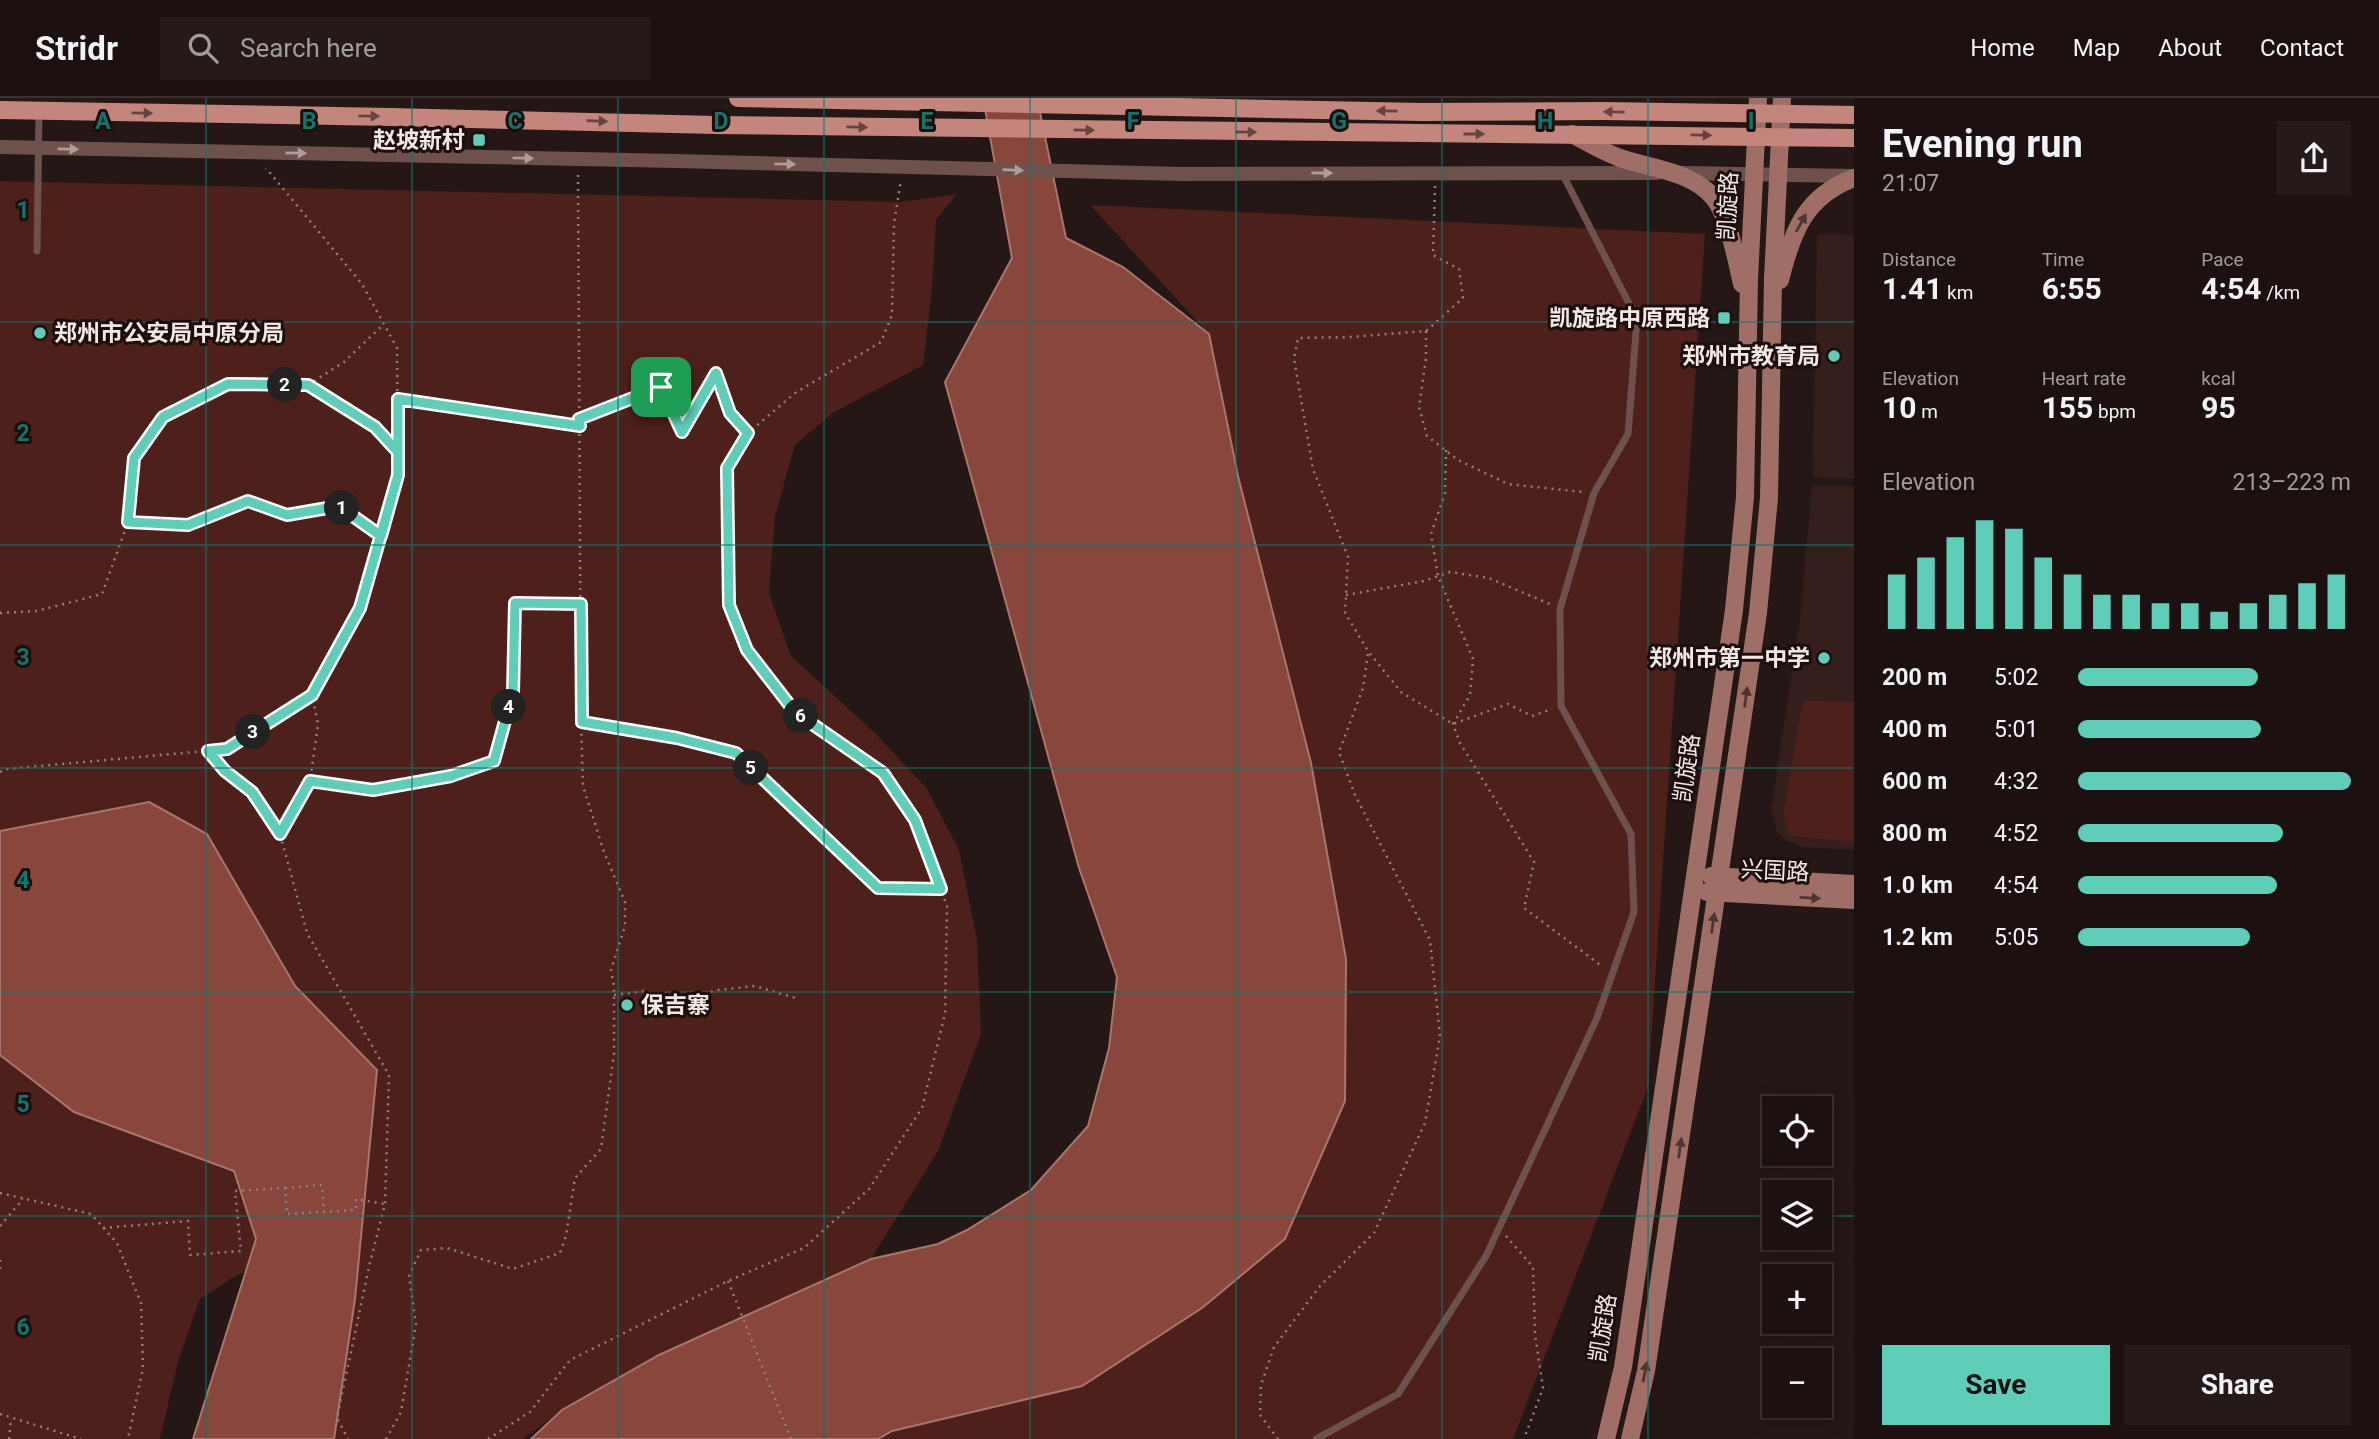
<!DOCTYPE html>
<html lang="en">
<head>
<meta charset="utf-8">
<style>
	:root { --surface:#1c1110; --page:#251a19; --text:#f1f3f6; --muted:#a09d9f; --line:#3a3130; --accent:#5eceb8 }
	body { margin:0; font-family:Roboto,"Noto Sans SC",sans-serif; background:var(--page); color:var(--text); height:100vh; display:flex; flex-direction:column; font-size:26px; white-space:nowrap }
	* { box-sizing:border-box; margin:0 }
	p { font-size:23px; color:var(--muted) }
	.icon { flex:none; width:38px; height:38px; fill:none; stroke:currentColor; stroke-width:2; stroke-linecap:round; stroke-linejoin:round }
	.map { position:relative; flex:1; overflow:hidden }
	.details { display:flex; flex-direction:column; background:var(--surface); width:525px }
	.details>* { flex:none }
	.buttons { position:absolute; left:1762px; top:998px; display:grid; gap:14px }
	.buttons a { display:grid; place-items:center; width:70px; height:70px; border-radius:0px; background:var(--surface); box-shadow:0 4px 18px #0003,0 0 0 2px var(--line); font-size:35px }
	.pin { position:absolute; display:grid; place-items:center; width:60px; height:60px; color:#fff; margin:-30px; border-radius:14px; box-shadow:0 4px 10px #0006 }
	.km { position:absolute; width:35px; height:35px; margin:-18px; border-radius:50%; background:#222; color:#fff; font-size:19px; line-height:35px; text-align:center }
	.round { display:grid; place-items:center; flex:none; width:74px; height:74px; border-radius:0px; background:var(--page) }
	.head { display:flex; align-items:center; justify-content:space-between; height:119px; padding:0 28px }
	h1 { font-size:38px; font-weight:700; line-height:52px }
	.figures { display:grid; grid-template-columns:repeat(3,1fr); gap:10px; height:119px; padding:7px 28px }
	.figures div { display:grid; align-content:center }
	.figures b { font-size:30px; font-weight:700 }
	.figures small { font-size:19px; font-weight:400 }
	.figures p { font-size:19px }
	.chart { height:196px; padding:14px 28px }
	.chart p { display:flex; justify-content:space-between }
	.chart svg { width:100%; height:126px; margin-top:7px; stroke:var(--accent); stroke-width:6 }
	.action { display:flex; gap:14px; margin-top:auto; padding:14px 28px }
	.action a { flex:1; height:80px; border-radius:0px; background:var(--accent); color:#111; font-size:28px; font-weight:700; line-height:80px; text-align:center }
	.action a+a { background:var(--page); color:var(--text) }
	ul { padding:0 28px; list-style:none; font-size:23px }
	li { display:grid; grid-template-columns:112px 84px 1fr; align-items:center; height:52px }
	li i { height:18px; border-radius:9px; background:var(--accent) }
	header { display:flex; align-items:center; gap:42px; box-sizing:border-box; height:98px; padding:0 35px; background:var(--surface); border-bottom:2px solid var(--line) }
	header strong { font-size:33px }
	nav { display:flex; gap:38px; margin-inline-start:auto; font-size:24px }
	.search { width:490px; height:63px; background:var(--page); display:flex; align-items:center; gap:18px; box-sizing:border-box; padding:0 24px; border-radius:0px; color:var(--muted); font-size:26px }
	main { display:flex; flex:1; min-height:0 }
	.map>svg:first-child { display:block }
</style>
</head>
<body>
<header>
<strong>Stridr</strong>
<div class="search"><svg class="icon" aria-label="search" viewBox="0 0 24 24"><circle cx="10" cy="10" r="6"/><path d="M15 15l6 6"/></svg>Search here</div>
<nav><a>Home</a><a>Map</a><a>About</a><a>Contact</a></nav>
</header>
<main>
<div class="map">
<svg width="1854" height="1341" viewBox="0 0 1854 1341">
	<rect width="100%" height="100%" fill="#251715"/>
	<g fill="#341f1d">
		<path d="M1817,136l37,1v243l-41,-1z"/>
		<path d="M1812,387l42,1v364l-52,-3 -15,-6 -9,-7 -7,-24 29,-191z"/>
	</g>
	<g fill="#4e201b">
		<path d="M0,83l901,21 56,-8 -21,26 -4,69 -9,76 -89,47 -39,33 -20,71 -6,77 22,63 86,79 50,54 32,61 18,90 4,94 -43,117 -67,108 -212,96 -97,55 -39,29h-202l-26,-191 -63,30 -32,21 -22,62 -18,78h-160z"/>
		<path d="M1090,107l615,29 -57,853 -135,352h-635l14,-8 190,-45 156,-910 -29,-142z"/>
		<path d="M1803,603l51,1v140l-64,-6 -7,-21z"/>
	</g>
	<g fill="#89463d" stroke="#a8766f" stroke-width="2">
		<path d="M983,0h54l29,140 57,29 86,67 29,142 73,287 35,196 -1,142 -60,138 -83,69 -120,78 -190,45 -14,8h-347l31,-29 97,-55 212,-96 67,-15 29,-14 64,-40 57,-64 21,-78 8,-71 -38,-109 -134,-486 67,-124z"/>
		<path d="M149,704l58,32 88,152 82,84 -22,229 -21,140h-141l63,-200 -22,-68 -160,-59 -74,-57v-224z"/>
	</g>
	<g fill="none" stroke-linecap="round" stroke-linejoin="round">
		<g stroke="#8d817f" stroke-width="2.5" stroke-dasharray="2 5" stroke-linecap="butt">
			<path d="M578,77l3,547 96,17 59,14 142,135 63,1"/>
			<path d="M1435,88l-2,69 26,14 4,29 -37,33 -76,6 -52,1 -4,21 19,110 35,88 -3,56 23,38 33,41 52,32 55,-20 24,12 20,-7"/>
			<path d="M1426,233v27l-7,49 8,29 31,24 50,24 75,8"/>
			<path d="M308,287l36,-23 40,-38"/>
			<path d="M398,301l182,27"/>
			<path d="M580,321l81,-32 21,45 34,-59 14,40 18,20"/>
			<path d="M1446,352l-1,43 -14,41 7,42 35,83 -3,36 -17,29 7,19 74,119 -10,46 79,59"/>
			<path d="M129,424l60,3 59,-24 39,14 52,-9 42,30"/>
			<path d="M1346,497l78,-14 26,-9 39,6 61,26"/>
			<path d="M0,515l37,-2 65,-17 26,-72 6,-64 29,-41 65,-33 80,1 67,42 23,24"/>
			<path d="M208,653l17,20 27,20 28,43 27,99 82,142 -4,129 -16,63 -32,151 11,21"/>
			<path d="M0,674l7,-3 220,-20 85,-54 48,-87 38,-133 -1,-127 -35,-64 -96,-116"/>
			<path d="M310,683l63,9 78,-14 43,-15 19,-69 2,-89 66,1"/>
			<path d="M281,735l29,-52 8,-57 -6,-29"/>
			<path d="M614,897l30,-4 43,6 32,-7 36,-4 44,13"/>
			<path d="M285,1090l37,-3 2,27"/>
			<path d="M0,1095l91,21 26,29 24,60 2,65 -15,71"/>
			<path d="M0,1128l23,-27"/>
			<path d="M103,1130l85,-7 2,34 51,-4 -6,-60 50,-3 2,26 69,-4v-11l29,5"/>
			<path d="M1506,1138l27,31 2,67 8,54 -19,51"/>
			<path d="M0,1162v12"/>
			<path d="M728,1183l63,158"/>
			<path d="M0,1316l81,25"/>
			<path d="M9,1341l2,-21"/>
			<path d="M386,1341l15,-27 15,-88 -7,-48 12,-26 26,-2 66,21 47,-16 6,-17 9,-58 26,-29 13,-95v-67l-3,-17 14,-44v-24l-21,-50 -21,-66 -2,-64"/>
			<path d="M488,1341l42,-27 40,-52 158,-79 76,-33 65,-59 53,-81 23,-94 2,-108 -32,-86 -32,-47 -88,-61 -48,-62 -18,-45 -2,-137 21,-35 47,-40 86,-51 11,-27 2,-92 7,-43"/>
			<path d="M1278,1341l-18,-24 1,-30 13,-38 46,-61 54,-53 51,-110 15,-87 -10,-96 -75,-145 -16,-43 24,-64 5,-35"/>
		</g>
		<g stroke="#6e504c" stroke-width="7">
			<path d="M37,153l2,-139"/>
			<path d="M1316,1341l82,-45 88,-138 111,-238 37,-106 -3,-78 -70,-128 -1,-97 34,-116 34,-59 9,-115 -75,-146"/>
		</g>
		<g stroke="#6e504c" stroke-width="14">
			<path d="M0,49l676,14 504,13 477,-1"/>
			<path d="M1681,75l173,3"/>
		</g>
		<g stroke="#9e6e67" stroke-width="18">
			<path d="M1572,36c16,9 32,18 48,24 31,11 72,13 94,40 14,17 23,64 28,86"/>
			<path d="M1780,182c12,-48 25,-84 74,-102"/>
			<path d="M1711,778l143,8"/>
			<path d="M1707,794l147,8"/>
			<path d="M1606,1341l17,-72 111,-757 11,-113 4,-218 9,-181"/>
			<path d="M1630,1341l16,-68 112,-758 11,-115 4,-219 9,-181"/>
		</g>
		<g stroke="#c3857c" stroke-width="18">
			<path d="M738,0l684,14 181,-1 251,4"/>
			<path d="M0,12l391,7 324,8 1139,13"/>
		</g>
	</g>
	<defs><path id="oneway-solid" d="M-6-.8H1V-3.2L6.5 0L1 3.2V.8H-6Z" transform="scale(1.75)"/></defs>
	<g fill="#67443e">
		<use href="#oneway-solid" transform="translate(1387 13) rotate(-179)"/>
		<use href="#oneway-solid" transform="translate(1614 14) rotate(-179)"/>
		<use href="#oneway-solid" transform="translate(142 15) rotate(1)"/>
		<use href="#oneway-solid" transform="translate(369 18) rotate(1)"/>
		<use href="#oneway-solid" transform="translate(597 23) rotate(2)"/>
		<use href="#oneway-solid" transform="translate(857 29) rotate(1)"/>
		<use href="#oneway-solid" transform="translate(1084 32) rotate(1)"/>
		<use href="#oneway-solid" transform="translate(1246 34) rotate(1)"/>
		<use href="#oneway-solid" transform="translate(1474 36)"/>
		<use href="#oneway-solid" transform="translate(1701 37) rotate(1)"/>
	</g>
	<g fill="#b09c98">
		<use href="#oneway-solid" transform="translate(68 51) rotate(1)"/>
		<use href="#oneway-solid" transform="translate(296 55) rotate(1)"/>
		<use href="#oneway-solid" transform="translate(523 60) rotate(1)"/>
		<use href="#oneway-solid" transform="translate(785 66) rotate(1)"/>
		<use href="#oneway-solid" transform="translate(1013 72) rotate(2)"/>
		<use href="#oneway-solid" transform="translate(1322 75)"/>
	</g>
	<g fill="#4f3430">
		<use href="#oneway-solid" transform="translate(1801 125) rotate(-61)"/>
		<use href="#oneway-solid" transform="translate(1746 599) rotate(-82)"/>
		<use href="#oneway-solid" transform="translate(1810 800) rotate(3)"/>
		<use href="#oneway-solid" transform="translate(1713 825) rotate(-82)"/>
		<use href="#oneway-solid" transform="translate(1680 1050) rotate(-82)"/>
		<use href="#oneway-solid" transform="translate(1645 1274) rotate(-79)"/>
	</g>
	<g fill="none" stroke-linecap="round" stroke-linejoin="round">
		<g stroke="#fff" stroke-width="14">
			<path id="route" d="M661,289l-82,32 1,7 -182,-27v76l-17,61 -42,-30 -52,9 -39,-14 -60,24 -60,-3 6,-64 29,-41 65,-33 80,1 67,42 23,25v23l-38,133 -48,87 -85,54 -19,2 17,20 27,21 28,42 30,-53 63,9 78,-14 43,-15 19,-69 2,-89 66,1 1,118 95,16 59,15 142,135 63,1 -26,-69 -32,-47 -88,-61 -48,-62 -18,-45 -2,-137 21,-35 -18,-20 -14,-40 -34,59 -21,-45"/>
		</g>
		<use href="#route" stroke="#5eceb8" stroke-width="9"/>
	</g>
	<path fill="none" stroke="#0f766e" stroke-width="2" stroke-opacity="0.55" d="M206,0v1341M412,0v1341M618,0v1341M824,0v1341M1030,0v1341M1236,0v1341M1442,0v1341M1648,0v1341M0,224h1854M0,447h1854M0,670h1854M0,894h1854M0,1118h1774M1820,1118h34"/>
	<g fill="#5eceb8" stroke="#1b0e0c" stroke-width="2.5">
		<rect x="472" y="35" width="14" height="14" rx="3.5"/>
		<rect x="1717" y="213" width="14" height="14" rx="3.5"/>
		<circle cx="40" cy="235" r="7"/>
		<circle cx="1834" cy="258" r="7"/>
		<circle cx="1824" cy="560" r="7"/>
		<circle cx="627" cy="907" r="7"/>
	</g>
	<g text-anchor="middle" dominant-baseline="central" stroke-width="6" stroke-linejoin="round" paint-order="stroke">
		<g font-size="23" font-weight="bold" fill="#f1e7e5" stroke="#1b0e0c" text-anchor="end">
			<text x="465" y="42">赵坡新村</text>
			<text x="1710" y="220">凯旋路中原西路</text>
			<text x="54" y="235" text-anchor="start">郑州市公安局中原分局</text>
			<text x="1820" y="258">郑州市教育局</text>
			<text x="1810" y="560">郑州市第一中学</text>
			<text x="641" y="907" text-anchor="start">保吉寨</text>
		</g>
		<g font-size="23" fill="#f1e7e5" stroke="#1b0e0c">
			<text transform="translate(1728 108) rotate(-87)">凯旋路</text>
			<text transform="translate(1687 670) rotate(-82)">凯旋路</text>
			<text transform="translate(1775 773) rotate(3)">兴国路</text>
			<text transform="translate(1603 1230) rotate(-81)">凯旋路</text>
		</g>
	</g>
	<g font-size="23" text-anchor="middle" font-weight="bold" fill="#0f766e" stroke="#1b0e0c" stroke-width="6" stroke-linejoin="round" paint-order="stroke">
		<text x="103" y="31">A</text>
		<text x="309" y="31">B</text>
		<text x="515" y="31">C</text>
		<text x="721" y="31">D</text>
		<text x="927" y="31">E</text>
		<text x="1133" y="31">F</text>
		<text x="1339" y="31">G</text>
		<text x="1545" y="31">H</text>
		<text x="1751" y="31">I</text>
		<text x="23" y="120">1</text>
		<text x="23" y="343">2</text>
		<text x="23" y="567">3</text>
		<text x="23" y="790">4</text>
		<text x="23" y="1014">5</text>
		<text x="23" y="1237">6</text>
	</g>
</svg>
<div class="buttons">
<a><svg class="icon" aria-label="locate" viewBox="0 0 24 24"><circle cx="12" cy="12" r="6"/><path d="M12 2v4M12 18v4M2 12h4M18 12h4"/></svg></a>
<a><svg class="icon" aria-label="layers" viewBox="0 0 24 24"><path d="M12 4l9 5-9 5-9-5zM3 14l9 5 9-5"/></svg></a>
<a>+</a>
<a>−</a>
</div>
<div class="pin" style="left:661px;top:289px;background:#1e9e55"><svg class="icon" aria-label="arrive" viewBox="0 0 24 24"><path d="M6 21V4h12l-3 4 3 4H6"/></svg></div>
<b class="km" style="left:342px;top:410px">1</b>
<b class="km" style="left:285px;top:287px">2</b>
<b class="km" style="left:253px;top:634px">3</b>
<b class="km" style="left:509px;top:609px">4</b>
<b class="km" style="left:751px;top:670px">5</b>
<b class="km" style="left:801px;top:618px">6</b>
</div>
<section class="details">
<div class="head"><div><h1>Evening run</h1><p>21:07</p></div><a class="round"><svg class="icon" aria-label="share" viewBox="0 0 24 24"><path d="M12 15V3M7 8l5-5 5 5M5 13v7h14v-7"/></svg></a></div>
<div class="figures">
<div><p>Distance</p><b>1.41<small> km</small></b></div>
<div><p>Time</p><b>6:55</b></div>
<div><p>Pace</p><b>4:54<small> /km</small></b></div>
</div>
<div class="figures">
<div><p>Elevation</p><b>10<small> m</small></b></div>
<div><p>Heart rate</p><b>155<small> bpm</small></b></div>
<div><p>kcal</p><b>95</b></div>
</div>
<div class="chart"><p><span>Elevation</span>213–223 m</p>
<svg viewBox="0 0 160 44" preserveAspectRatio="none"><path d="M5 44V25M15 44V19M25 44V12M35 44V6M45 44V9M55 44V19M65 44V25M75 44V32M85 44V32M95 44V35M105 44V35M115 44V38M125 44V35M135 44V32M145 44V28M155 44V25"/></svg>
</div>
<ul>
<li><b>200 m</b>5:02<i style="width:66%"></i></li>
<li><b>400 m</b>5:01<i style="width:67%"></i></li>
<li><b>600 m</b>4:32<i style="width:100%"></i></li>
<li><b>800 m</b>4:52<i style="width:75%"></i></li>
<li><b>1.0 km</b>4:54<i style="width:73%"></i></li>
<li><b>1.2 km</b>5:05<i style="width:63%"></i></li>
</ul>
<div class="action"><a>Save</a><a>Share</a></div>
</section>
</main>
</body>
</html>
